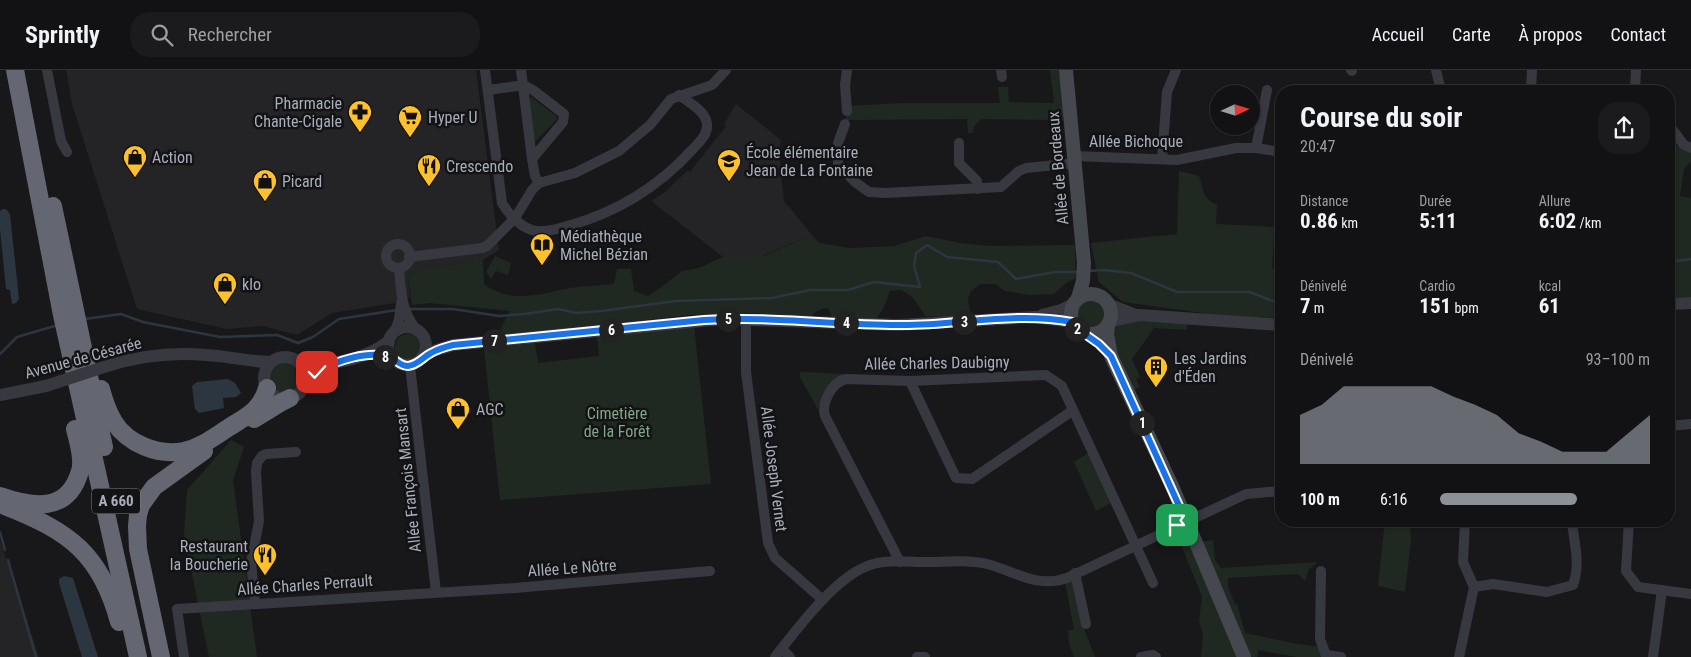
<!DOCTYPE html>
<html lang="fr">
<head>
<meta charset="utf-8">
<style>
	:root { --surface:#121214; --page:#1b1b1d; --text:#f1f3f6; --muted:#9c9ea0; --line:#313234; --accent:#8c9099 }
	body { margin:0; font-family:"Roboto Condensed",sans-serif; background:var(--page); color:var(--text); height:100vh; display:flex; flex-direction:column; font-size:19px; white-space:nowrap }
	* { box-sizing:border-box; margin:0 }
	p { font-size:16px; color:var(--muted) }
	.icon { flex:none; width:28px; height:28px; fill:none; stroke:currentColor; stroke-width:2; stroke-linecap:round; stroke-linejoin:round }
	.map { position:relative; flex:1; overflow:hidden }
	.drawer { position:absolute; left:1275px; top:15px; width:400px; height:442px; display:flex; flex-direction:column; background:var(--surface); border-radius:20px; box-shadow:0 1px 4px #0004,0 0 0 1px var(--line) }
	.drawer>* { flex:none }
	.needle { width:32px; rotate:86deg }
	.buttons { position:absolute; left:1210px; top:15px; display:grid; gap:10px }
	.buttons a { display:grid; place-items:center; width:50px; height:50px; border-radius:50%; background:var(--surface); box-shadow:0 1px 4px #0004,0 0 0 1px var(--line); font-size:25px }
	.pin { position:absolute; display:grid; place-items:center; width:42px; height:42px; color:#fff; margin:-21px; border-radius:10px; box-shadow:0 2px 8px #0006 }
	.km { position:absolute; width:25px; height:25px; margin:-12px; border-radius:50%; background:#222; color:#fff; font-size:14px; line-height:25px; text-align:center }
	.round { display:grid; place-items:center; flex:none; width:52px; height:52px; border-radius:20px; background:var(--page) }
	.headline { display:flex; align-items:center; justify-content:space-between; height:85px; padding:0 25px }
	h1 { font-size:28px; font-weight:700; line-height:38px }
	.stats { display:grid; grid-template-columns:repeat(3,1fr); gap:8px; height:85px; padding:5px 25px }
	.stats div { display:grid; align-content:center }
	.stats b { font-size:21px; font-weight:700 }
	.stats small { font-size:14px; font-weight:400 }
	.stats p { font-size:14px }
	.chart { height:140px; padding:10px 25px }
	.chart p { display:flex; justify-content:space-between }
	.chart svg { width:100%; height:90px; margin-top:5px; fill:var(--accent); opacity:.7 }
	ul { padding:0 25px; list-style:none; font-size:16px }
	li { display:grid; grid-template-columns:80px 60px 1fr; align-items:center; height:38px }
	li i { height:12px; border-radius:6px; background:var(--accent) }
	header { display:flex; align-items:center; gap:30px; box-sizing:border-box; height:70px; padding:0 25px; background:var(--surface); border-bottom:1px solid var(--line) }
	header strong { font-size:24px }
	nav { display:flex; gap:28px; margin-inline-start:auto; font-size:18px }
	.search { width:350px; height:45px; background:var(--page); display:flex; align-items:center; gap:12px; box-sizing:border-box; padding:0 18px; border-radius:20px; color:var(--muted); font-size:19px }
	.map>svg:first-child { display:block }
</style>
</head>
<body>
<header>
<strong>Sprintly</strong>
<div class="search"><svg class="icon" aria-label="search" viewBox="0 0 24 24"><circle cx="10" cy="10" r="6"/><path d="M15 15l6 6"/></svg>Rechercher</div>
<nav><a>Accueil</a><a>Carte</a><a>À propos</a><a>Contact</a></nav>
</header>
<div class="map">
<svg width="1691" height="587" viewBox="0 0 1691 587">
	<rect width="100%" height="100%" fill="#18181a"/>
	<g fill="#242427">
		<path d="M66,0h410l23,180 -16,10 -62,9 -13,8 2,21 -16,5 -62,10 -35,22 -34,-9 -36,3 -90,-20 -65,-205z"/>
		<path d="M736,34l45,36 -2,12 5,49 28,34 -76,32 -85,-66 14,-9 23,-22 2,2 36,-46 -2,-2z"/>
		<path d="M0,470l39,117h-39z"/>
	</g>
	<g fill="#1f2921">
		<path d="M1050,0h11l3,27 -1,23 -81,-1 -8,7 -1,7h-5l-1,-14 -121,1v-14l58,-3h96l-2,-16h10l1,15 45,1z"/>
		<path d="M531,27l25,19 1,3 -23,24 -5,-43z"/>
		<path d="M1669,69l12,10 10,4v8l-7,8 -4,27 11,2v99h-22z"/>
		<path d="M1179,101l20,5c5,13 3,24 18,28l-1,20 59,3 -3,42h9v49l-49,-1 -109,-15 -24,-20 -8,-39 86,-9z"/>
		<path d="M812,165l7,8 30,5 45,-2 32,-10 34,7 28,3 87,-1 1,33 -10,5 -12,11 -23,1 -26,-4 -10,-7h-14l-10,7 -3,8 2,13 -8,4h-37c-5,-9 -15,-25 -26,-26 -1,0 -8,1 -9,1l-7,18 -7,10 -44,-2 -4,-9c-7,0 -12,3 -17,9l-64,-4 -57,2 -176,20 -15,-3 11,-21 -80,-8 -18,2 -4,-28 13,-8 62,-9 1,24c31,23 60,7 94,3 12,-1 24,-2 36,-3l3,-15h14l3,22 14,5 11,-7 23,-18 17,-3 24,-11 41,-1z"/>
		<path d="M495,186l16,7 -3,12 -12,-4 -5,8 -5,-7z"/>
		<circle cx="1090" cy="244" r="16"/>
		<path d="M1138,249l49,3v8l-33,-2 -22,31 8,18 -4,2 4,8 -8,4 -20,-51 -1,-11 5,-6z"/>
		<path d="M694,256l17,158 -211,16 -16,-151 51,-6 3,20 61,-7 -2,-19z"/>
		<circle cx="408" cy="277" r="13"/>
		<path d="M285,292l7,1 4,3c-1,7 0,12 5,17l-7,11c-4,0 -9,1 -12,1 -11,-2 -16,-17 -10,-26 3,-5 8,-6 13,-7z"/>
		<path d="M800,302l45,2c-17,11 -21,17 -27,36l-18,-33z"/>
		<path d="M231,370l13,7 -11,33 24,177h-48l-25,-122 3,-45z"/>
		<path d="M1091,381l23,50 -18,10 -22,-49z"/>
		<path d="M1186,451l9,22 18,-3 2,20 6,8 97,-6 -9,7 -4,12 -7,-7 -70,4v9l7,17h2l8,29 52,11 26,3 3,10h-29l-39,-7 -1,7h-56l2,-21 -4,-16 3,-23 -28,-70z"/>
		<path d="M1385,451h25l1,20 -6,51 -27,-6z"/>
		<path d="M1074,508l10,51 11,28h-21l-5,-13 -1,-14h6l-9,-49z"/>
	</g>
	<g fill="#2c3640">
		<path d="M3,139h3l4,5 9,85 -3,4 -4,1 -2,-14 -4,-1 -6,-60v-18z"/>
		<path d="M228,309l7,4 6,10 -5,4 -13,1 1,10 -25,5 -4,-4 -3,-23 5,-4z"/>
		<path d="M64,506l9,2 25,79h-16l-23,-74v-4z"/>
	</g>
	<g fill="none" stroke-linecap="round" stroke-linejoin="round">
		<g stroke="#2c3640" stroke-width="2.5">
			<path d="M1669,192l22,-3"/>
			<path d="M1088,201l16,-1 27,3 46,19h73l20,8 11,3"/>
			<path d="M408,239h45l46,7 26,-2 33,-5 18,4 25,-2 75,-10 96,-3 38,-8h38l26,-8 46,5 -6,-21 2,-13 11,-8 20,12 51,5 18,17 39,-7h25"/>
			<path d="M85,249l36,-5 22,8 77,15 57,-2 21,8 15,-6 26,-18 58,-9"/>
			<path d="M0,284l17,-17 41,-12"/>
			<path d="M0,462l5,18"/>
			<path d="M8,490l28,97"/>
		</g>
		<g stroke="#383940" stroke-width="10">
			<path d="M47,0l14,71 6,11"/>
			<path d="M485,0l17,133c7,12 21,27 35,28 10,1 21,-2 30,-5 49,-13 91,-39 125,-76 7,-8 16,-15 15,-26 -1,-13 -19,-22 -28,-29"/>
			<path d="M1001,0l1,7"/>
			<path d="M1351,0l1,1"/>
			<path d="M1436,0l5,21"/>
			<path d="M488,20l36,-5 9,5 31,24 -1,8 -31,37 -11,-89"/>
			<path d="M1531,21l1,-21"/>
			<path d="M1635,21l1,-21"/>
			<path d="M847,41l-2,-26 2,-15"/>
			<path d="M845,54l-7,19v21l17,18 14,10 16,1 116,-6 18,-16 7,-3 50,-5"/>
			<path d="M1669,55l15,20 7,3"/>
			<path d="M959,73v20l18,18 1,8"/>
			<path d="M1256,78l11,-58"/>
			<path d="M1075,86l102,4 59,-12h20l25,4"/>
			<path d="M532,89l3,17 4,7"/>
			<path d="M1162,89l5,-67 9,-22"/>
			<circle cx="398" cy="186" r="12"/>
			<path d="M409,187l73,-9 5,-2 28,-28 17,-28 7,-7 36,-10 44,-22 31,-26 21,-26 41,-14 14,-15"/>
			<path d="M399,198c2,23 2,42 17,61"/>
			<path d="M746,249v53l22,171 7,15 48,42"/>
			<path d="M395,261l4,-12 2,-16"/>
			<path d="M410,296l26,226"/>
			<path d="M910,311l46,97 16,1 100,-68"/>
			<path d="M1669,356l22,-2"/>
			<path d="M1629,451l-3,50 12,16 53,7"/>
			<path d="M900,492l-75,-146c-4,-13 7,-34 21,-37l64,2 136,-6 16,11 91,197"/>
			<path d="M1321,501l-1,68 6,16"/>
			<path d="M1075,503l11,51"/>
			<path d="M1474,517l19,-3 54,8 26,-7c8,-22 1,-41 -1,-64"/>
			<path d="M255,533l-4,-41 8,-41 -3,-49 1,-9 5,-7 4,-2 30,-2"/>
			<path d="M782,579l8,8"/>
			<path d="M184,587l-7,-48 338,-21 195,-17"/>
			<path d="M775,587c22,-28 61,-81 95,-92 16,-6 39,-3 56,-3 21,0 45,-3 65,3 26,8 48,23 76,13l179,-84 35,-3"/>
			<path d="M917,587h8"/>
			<path d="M1141,587l12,-2 3,2"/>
			<path d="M1326,587v-2l15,2"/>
			<path d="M1459,587l15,-70 -11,-25 2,-41"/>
			<path d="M1653,587l9,-67"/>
		</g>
		<g stroke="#383940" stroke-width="12">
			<path d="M1108,234l28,11"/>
			<path d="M1669,234l22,-1"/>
			<path d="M1042,245l19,-5 13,-6"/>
			<path d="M1110,251l29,-6 142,10"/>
			<circle cx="407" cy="276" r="19"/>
			<path d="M424,286l9,-5 20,-6 270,-26 175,6 137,-8 37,5"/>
			<circle cx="285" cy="308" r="21"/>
			<path d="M302,295c30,0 63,-5 87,-24"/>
			<path d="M107,296c32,-10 65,-14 99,-11 22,1 43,7 65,7"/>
			<path d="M0,325l46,-9"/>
		</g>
		<g stroke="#464850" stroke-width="14">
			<path d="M1066,0l18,193 -1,18 -5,17"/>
			<circle cx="1091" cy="244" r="20"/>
			<path d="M1108,256l-1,8 4,22 61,130 72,171"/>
		</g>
		<g stroke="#646771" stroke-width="18">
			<path d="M15,0l47,245 76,342"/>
			<path d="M53,136l51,241"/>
			<path d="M101,319c3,11 7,23 13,33 14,22 44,34 70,29 17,-4 30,-14 44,-23 19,-12 33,-18 39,-40"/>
			<path d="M254,349l26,-16 10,-5"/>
			<path d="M0,426c32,11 68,18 80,-25 4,-12 -2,-29 -5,-42"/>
			<path d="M5,436c64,25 96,48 114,116"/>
			<path d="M161,587l-23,-108 -1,-23 1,-11 3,-10 13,-18 50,-36"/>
		</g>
		<path stroke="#383940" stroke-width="12" d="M46,316l61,-20"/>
	</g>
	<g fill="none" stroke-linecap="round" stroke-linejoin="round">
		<g stroke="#fff" stroke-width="10">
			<path id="route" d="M317,302c18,-11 54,-23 74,-14 6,2 9,8 17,8 10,-1 15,-9 23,-13 7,-4 14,-6 22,-8l251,-25c65,-4 129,5 194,5 58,1 116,-14 174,-3l3,5 24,17 12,12 75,165 -9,4"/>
		</g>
		<use href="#route" stroke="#1a73e8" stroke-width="6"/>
	</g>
	<defs>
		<g id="pharmacy-pin" transform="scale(1.25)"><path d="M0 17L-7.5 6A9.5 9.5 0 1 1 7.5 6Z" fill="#ffc12b" stroke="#131315"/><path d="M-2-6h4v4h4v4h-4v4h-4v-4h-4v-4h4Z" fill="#111"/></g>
		<g id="supermarket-pin" transform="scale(1.25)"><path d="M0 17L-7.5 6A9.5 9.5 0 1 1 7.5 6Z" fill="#ffc12b" stroke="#131315"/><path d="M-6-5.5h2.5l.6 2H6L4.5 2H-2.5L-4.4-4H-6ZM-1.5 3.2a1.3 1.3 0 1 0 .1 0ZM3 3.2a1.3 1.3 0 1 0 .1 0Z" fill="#111"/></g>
		<g id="shop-pin" transform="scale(1.25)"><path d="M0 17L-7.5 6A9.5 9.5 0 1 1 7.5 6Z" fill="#ffc12b" stroke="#131315"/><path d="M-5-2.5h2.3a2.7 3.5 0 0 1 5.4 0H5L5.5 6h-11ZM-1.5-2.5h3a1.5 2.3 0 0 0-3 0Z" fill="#111"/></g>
		<g id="school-pin" transform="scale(1.25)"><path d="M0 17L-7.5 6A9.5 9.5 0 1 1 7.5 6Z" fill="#ffc12b" stroke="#131315"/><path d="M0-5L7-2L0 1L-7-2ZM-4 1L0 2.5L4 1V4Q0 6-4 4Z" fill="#111"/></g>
		<g id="restaurant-pin" transform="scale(1.25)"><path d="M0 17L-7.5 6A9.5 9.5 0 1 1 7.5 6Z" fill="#ffc12b" stroke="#131315"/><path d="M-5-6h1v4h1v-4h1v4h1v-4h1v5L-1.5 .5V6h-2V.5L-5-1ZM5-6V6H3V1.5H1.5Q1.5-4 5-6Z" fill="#111"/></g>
		<g id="library-pin" transform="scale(1.25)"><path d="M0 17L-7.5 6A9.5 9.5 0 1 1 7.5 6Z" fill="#ffc12b" stroke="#131315"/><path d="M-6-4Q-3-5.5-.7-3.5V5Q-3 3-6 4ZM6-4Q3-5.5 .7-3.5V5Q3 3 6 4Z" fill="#111"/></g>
		<g id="building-pin" transform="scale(1.25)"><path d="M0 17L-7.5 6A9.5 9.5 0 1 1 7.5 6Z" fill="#ffc12b" stroke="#131315"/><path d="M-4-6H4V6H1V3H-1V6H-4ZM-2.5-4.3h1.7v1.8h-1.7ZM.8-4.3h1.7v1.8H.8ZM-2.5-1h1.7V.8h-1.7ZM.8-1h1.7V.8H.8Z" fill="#111"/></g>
	</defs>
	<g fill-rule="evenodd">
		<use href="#pharmacy-pin" x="360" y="42"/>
		<use href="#supermarket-pin" x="410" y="47"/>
		<use href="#shop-pin" x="135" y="87"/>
		<use href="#school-pin" x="729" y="91"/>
		<use href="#restaurant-pin" x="429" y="96"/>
		<use href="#shop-pin" x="265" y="111"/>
		<use href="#library-pin" x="542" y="175"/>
		<use href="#shop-pin" x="225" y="214"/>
		<use href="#building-pin" x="1156" y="297"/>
		<use href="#shop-pin" x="458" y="339"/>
		<use href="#restaurant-pin" x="265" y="485"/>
	</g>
	<g text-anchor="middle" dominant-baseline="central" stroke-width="5" stroke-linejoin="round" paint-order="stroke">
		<rect fill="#131315" stroke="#7c8089" stroke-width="1" x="92" y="418.5" width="48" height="25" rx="4"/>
		<g font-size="15" font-weight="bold" fill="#a9aebb">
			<text x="116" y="431">A 660</text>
		</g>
		<g font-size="16" fill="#a9aebb" stroke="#131315" text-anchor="start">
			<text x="342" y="33" text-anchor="end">Pharmacie<tspan x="342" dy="18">Chante-Cigale</tspan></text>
			<text x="428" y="47">Hyper U</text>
			<text x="746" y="82">École élémentaire<tspan x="746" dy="18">Jean de La Fontaine</tspan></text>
			<text x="152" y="87">Action</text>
			<text x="446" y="96">Crescendo</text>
			<text x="282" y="111">Picard</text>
			<text x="560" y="166">Médiathèque<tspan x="560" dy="18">Michel Bézian</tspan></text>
			<text x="242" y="214">klo</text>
			<text x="1174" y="288">Les Jardins<tspan x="1174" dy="18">d'Éden</tspan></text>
			<text x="476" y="339">AGC</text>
			<text x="248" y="476" text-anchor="end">Restaurant<tspan x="248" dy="18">la Boucherie</tspan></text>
		</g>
		<g font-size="16" fill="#a9aebb" stroke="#131315">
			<text x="1136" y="71">Allée Bichoque</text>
			<text transform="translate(1058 98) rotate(-95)">Allée de Bordeaux</text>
			<text transform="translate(83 288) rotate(-15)">Avenue de Césarée</text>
			<text transform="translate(937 293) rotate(-1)">Allée Charles Daubigny</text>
			<text transform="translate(774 399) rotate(83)">Allée Joseph Vernet</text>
			<text transform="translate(408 410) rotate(-96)">Allée François Mansart</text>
			<text transform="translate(572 498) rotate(-4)">Allée Le Nôtre</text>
			<text transform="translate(305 515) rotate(-4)">Allée Charles Perrault</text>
		</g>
		<g font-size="16" fill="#7ea883" stroke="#131315">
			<text x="617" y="343">Cimetière<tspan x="617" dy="18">de la Forêt</tspan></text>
		</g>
	</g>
</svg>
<div class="buttons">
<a><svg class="needle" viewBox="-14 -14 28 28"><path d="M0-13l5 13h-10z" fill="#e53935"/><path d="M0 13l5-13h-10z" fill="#9c9ea0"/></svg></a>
</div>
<div class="pin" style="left:1177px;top:455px;background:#1e9e55"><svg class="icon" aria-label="arrive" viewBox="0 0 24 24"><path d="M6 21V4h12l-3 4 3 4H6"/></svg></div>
<div class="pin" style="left:317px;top:302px;background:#d93025"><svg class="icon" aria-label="check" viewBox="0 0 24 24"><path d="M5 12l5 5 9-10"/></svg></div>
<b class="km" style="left:1142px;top:353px">1</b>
<b class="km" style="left:1077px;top:259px">2</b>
<b class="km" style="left:964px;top:252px">3</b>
<b class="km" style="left:846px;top:253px">4</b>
<b class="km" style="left:728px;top:249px">5</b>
<b class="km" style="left:611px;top:260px">6</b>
<b class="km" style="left:494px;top:271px">7</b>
<b class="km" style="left:385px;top:287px">8</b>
<section class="drawer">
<div class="headline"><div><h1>Course du soir</h1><p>20:47</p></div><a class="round"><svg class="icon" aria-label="share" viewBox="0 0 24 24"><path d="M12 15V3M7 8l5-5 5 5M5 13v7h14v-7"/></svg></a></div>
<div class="stats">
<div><p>Distance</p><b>0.86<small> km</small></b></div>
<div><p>Durée</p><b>5:11</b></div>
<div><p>Allure</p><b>6:02<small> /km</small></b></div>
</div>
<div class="stats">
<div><p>Dénivelé</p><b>7<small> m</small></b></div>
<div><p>Cardio</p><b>151<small> bpm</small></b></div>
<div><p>kcal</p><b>61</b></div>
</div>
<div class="chart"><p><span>Dénivelé</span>93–100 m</p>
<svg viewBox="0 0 160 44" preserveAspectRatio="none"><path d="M0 44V20L10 15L20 6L30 6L40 6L50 6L60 6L70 11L80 15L90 20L100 29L110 33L120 38L130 38L140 38L150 29L160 20V44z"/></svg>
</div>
<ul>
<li><b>100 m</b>6:16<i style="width:65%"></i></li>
</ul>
</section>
</div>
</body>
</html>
